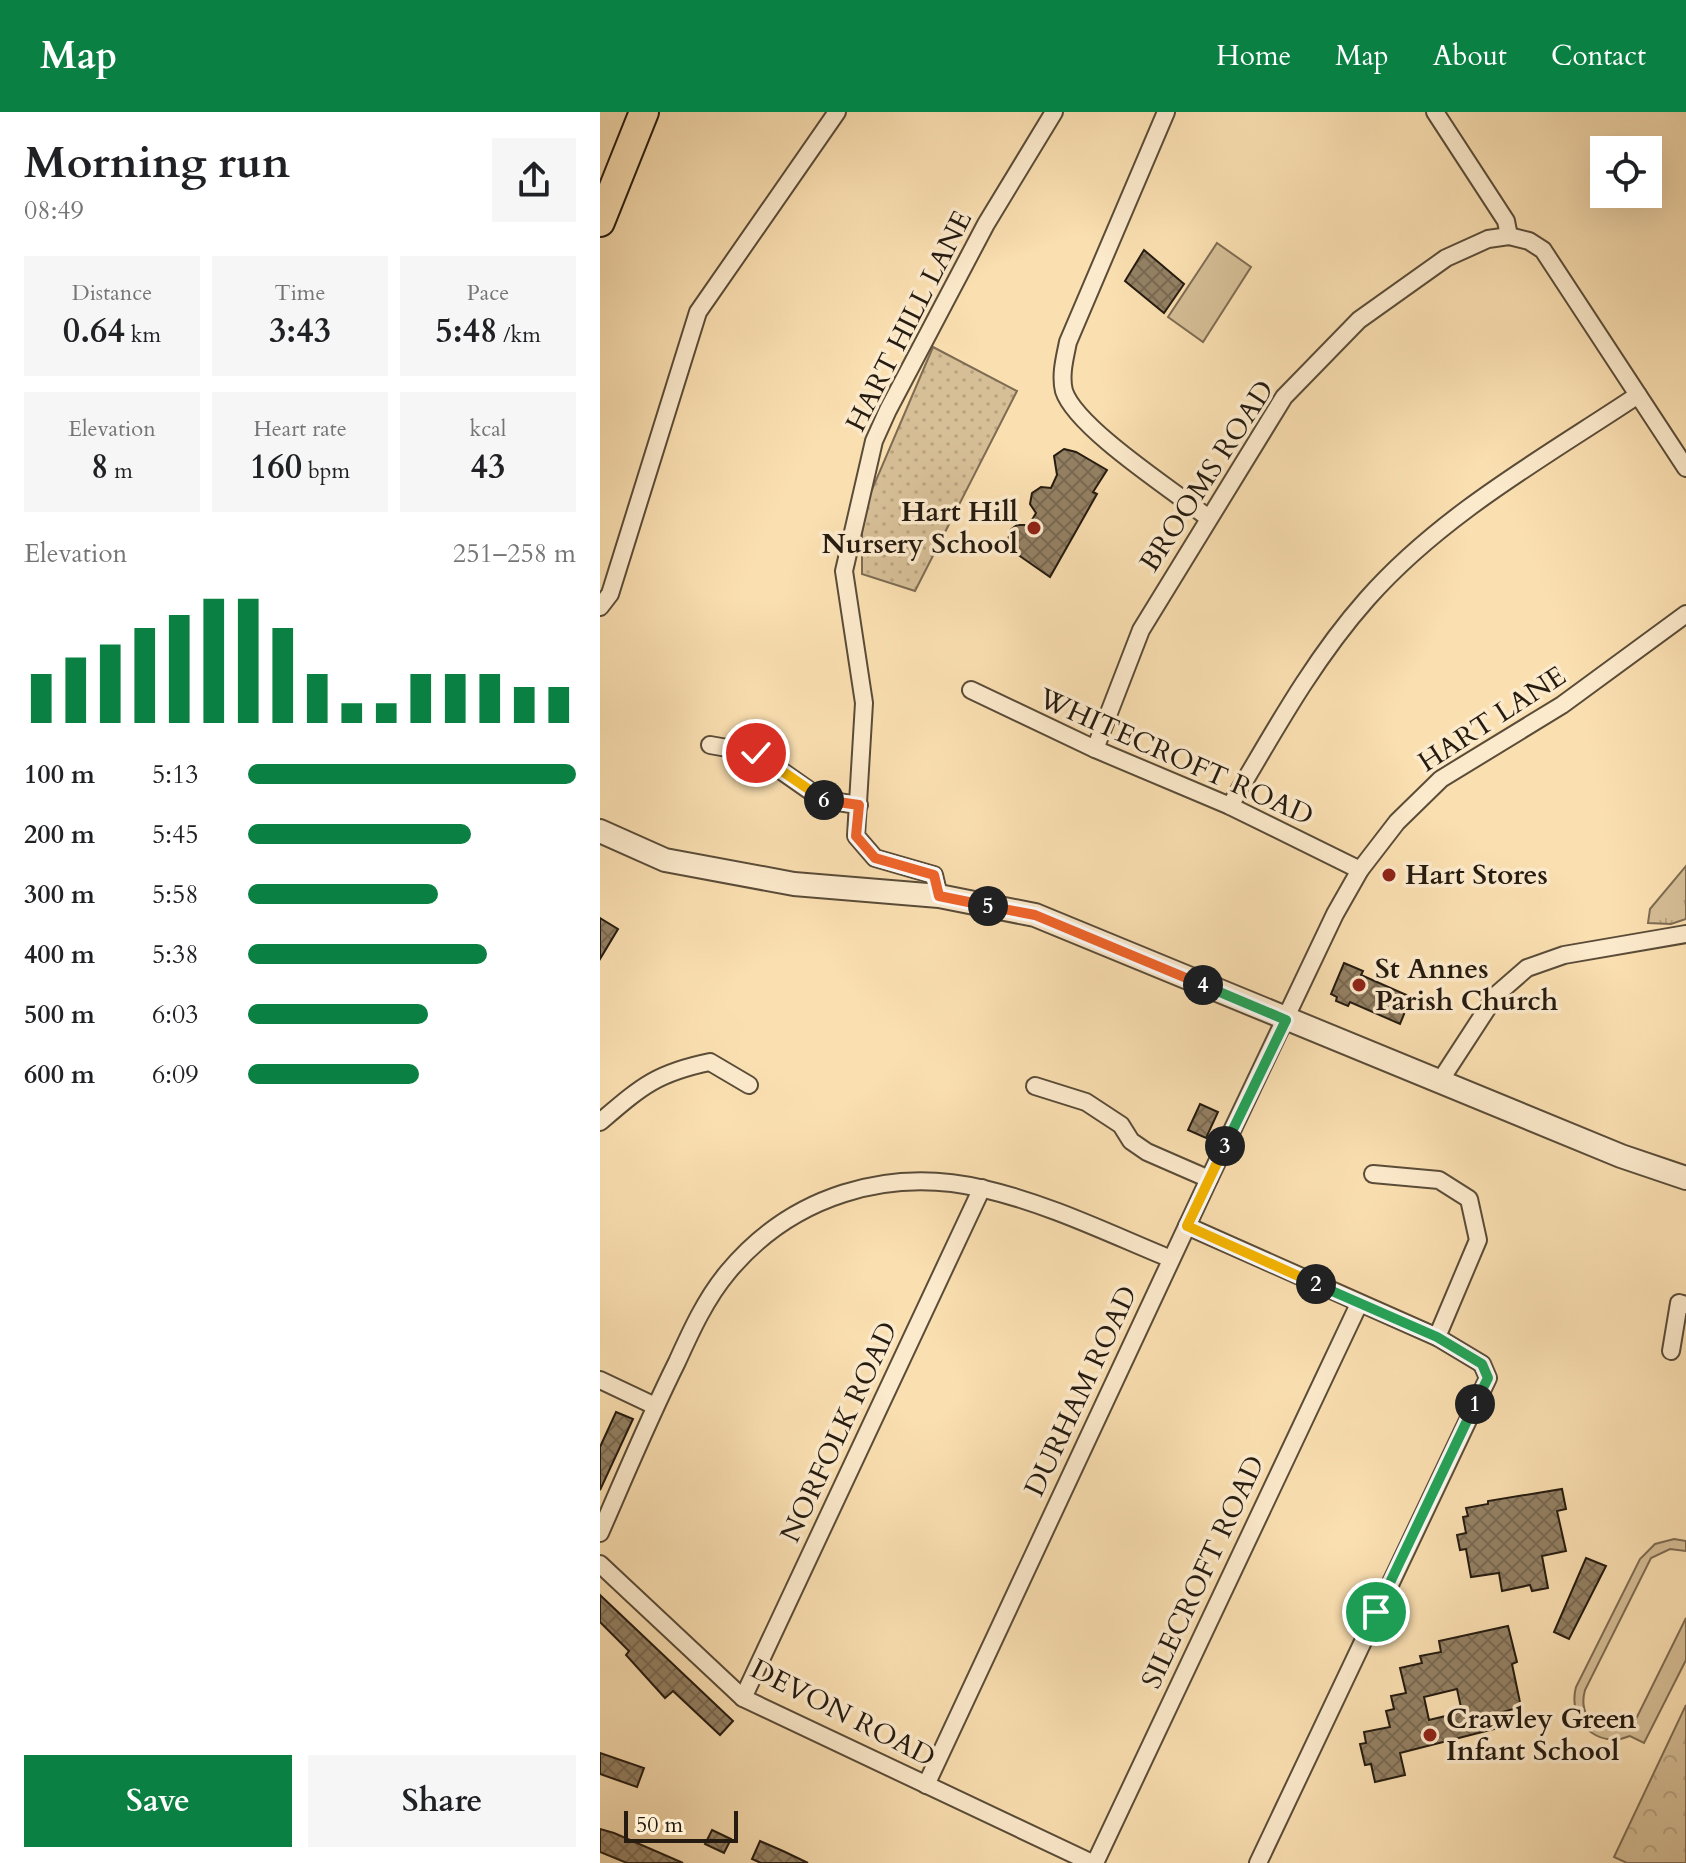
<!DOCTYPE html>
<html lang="en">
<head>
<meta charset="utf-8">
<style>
	:root { --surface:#fff; --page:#f6f6f6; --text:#202124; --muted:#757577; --accent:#0b8043 }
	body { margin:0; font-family:Cardo,serif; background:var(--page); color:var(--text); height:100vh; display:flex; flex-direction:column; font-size:30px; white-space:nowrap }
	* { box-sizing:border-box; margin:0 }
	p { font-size:26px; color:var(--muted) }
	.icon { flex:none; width:44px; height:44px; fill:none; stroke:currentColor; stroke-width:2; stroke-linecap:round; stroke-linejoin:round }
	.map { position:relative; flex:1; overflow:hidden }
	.sheet { display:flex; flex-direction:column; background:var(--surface); width:600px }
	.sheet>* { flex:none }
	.buttons { position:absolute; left:990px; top:24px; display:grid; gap:16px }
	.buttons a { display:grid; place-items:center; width:72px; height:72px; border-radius:0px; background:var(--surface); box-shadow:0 8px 32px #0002; font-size:40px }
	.scale { position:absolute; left:24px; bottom:20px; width:114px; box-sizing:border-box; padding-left:8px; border:4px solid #251b10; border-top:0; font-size:22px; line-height:28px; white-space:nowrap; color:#251b10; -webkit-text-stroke:6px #fceacc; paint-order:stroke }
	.pin { position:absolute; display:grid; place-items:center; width:68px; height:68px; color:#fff; margin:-34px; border:4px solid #fff; border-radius:50%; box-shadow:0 2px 8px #0007 }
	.km { position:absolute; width:40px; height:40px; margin:-20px; border-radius:50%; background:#222; color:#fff; font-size:22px; line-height:40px; text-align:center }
	.round { display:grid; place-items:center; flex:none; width:84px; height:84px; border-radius:0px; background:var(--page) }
	.summary { display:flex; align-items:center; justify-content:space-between; height:136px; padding:0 24px }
	h1 { font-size:44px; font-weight:700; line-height:60px }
	.stats { display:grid; grid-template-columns:repeat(3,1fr); gap:12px; height:136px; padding:8px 24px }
	.stats div { display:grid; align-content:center; border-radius:0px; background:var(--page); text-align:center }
	.stats b { font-size:34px; font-weight:700 }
	.stats small { font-size:22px; font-weight:400 }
	.stats p { font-size:22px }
	.chart { height:224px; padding:16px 24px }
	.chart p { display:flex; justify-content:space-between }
	.chart svg { width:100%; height:144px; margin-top:8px; stroke:var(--accent); stroke-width:6 }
	.button { display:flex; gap:16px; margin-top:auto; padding:16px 24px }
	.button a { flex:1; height:92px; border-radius:0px; background:var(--accent); color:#fff; font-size:32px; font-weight:700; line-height:92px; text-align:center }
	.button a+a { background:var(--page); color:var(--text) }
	ul { padding:0 24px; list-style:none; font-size:26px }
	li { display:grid; grid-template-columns:128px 96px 1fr; align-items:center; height:60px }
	li i { height:20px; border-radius:10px; background:var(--accent) }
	header { display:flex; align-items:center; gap:48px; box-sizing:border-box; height:112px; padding:0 40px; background:var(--accent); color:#fff }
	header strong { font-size:38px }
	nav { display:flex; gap:44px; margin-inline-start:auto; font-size:28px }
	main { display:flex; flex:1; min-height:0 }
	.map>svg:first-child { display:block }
</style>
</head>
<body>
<header>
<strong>Map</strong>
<nav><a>Home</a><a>Map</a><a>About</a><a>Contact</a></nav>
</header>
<main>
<section class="sheet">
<div class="summary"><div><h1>Morning run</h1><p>08:49</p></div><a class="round"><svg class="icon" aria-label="share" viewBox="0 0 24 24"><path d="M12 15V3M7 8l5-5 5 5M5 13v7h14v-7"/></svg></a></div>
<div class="stats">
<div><p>Distance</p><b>0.64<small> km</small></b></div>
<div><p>Time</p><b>3:43</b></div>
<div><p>Pace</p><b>5:48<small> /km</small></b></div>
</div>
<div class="stats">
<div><p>Elevation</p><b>8<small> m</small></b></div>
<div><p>Heart rate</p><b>160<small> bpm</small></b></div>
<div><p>kcal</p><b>43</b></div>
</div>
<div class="chart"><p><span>Elevation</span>251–258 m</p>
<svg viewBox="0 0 160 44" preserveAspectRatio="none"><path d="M5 44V29M15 44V24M25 44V20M35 44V15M45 44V11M55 44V6M65 44V6M75 44V15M85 44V29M95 44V38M105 44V38M115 44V29M125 44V29M135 44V29M145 44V33M155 44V33"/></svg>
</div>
<ul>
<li><b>100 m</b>5:13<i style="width:100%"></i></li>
<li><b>200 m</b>5:45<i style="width:68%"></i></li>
<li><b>300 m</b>5:58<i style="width:58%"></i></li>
<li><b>400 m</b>5:38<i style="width:73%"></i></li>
<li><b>500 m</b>6:03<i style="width:55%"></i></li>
<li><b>600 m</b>6:09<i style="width:52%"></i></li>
</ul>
<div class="button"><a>Save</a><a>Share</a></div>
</section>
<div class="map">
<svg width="1086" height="1751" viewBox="0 0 1086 1751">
	<defs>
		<pattern id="grass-tufts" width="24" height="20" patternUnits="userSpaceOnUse" patternTransform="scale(2)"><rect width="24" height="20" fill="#d6be96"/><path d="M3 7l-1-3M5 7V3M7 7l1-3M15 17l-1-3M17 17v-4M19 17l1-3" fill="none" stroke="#b8a380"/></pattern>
		<pattern id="forest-crowns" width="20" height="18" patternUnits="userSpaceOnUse" patternTransform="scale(2)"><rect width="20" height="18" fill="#d6be96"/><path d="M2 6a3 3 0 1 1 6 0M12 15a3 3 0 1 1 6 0" fill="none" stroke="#b8a380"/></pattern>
		<pattern id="garden-dots" width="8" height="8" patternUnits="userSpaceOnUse" patternTransform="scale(2)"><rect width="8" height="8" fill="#d6be96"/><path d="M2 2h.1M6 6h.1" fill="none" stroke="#b8a380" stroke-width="1.8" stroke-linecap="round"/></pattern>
		<pattern id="building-cross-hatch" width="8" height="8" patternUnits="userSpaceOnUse" patternTransform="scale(2)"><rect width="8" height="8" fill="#948164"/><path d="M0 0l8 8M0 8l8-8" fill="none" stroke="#796951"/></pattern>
	</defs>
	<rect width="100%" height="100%" fill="#fadfb1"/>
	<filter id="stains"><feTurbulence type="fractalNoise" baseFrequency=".0025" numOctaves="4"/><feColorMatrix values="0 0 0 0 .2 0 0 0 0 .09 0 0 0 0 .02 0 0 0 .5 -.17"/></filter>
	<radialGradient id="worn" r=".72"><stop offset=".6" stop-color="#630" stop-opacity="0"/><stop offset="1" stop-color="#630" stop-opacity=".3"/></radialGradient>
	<path fill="url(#grass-tufts)" stroke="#7e6c53" stroke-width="2" d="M1086,754v53l-15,5 -23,-1 2,-14z"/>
	<path fill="url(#forest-crowns)" stroke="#7e6c53" stroke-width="2" d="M1086,1593v158h-59l-13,-6z"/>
	<path fill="url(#garden-dots)" stroke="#7e6c53" stroke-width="2" d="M333,235l84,44 -102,200 -53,-17v-61z"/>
	<g fill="#d6be96" stroke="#7e6c53" stroke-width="2">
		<path d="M617,131l34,24 -48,75 -35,-25z"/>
		<path d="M1074,1427l12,2v10l-16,-2 -19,9 -66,132c-6,22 5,37 28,40l23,-11 50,-101v42l-42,83 -14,-7c-33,14 -63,-16 -54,-49l64,-128 15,-15z"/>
	</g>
	<g fill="url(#building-cross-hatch)" stroke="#251b10" stroke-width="2" fill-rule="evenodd">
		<path d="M544,138l40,34 -20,29 -39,-32z"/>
		<path d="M464,337l12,3 31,18 -14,22 4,2 -47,83 -36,-25 -6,-11 2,-11 7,-5h12l7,-12 -6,-9 2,-11 9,-6 10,1 6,-13 -3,-19z"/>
		<path d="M0,806l18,11 -18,30z"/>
		<path d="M744,851l19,8 -2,4 50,22 -11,27 -50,-22 -2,4 -12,-5 1,-4 -6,-3z"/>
		<path d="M600,992l18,8 -12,26 -18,-8z"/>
		<path d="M16,1300l17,7 -33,71v-43z"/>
		<path d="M962,1377l4,20 -9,2 9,40 -24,5 6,32 -16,3 -2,-6 -28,6 -3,-18 -28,4 -5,-28 -6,1 -3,-15 9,-2 -3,-16 5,-1 -2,-8 22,-4v-3z"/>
		<path d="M986,1446l20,8 -37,73 -15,-7z"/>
		<path d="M0,1483l133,126 -13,14 -47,-44 -8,7 -39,-43 3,-4 -29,-29z"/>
		<path d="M908,1514l9,36 -5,2 9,43 -26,7 3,14 -98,25 5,22 -30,7 -4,-18 -6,1 -5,-21 6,-1 -2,-11 26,-5 -4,-16 8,-2 -3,-13 15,-3 -6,-25 22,-5 -2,-7 21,-4 -2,-11zM857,1577l5,23 -33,8 -5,-23z"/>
		<path d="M0,1641l44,15 -7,19 -37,-13z"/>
		<path d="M0,1717l14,4 69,30h-56l-27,-11z"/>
		<path d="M112,1718l19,9 -7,14 -19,-9z"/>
		<path d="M160,1729l23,10 25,12h-47l-9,-4z"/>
	</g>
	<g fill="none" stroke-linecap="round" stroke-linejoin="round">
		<g stroke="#5a4c38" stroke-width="20">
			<g id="minor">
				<path d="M566,0l-98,230c-3,15 -8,33 -4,49 12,37 110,100 143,126"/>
				<path d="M835,0l71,109 3,15"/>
				<path d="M0,495l10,-13 88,-282 139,-200"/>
				<path d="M371,578l124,59 135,57 130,64"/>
				<path d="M110,633l46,8 67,47 36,5"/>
				<path d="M495,637l46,-119 143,-233 75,-77 87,-62 42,-19 21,-3 20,5 14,9 143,218"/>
				<path d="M630,694c42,-71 82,-145 137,-207 75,-85 178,-142 271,-204"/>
				<path d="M339,784l-5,-21 -59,-17 -19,-22 8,-133 -20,-132 30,-130 14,-31 98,-186 68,-112"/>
				<path d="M840,969l56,-86 31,-27 37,-13 122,-21"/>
				<path d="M435,974l51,16 35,23 10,16 16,11 62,27"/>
				<path d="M0,1010c41,-35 56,-49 110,-60l39,23"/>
				<path d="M587,1114l250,111 41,-97 -9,-41 -30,-19 -66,-6"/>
				<path d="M1071,1239l8,-48 7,2"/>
				<path d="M0,1268l55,26"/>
				<path d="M0,1421c25,-57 49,-115 77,-171 14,-31 29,-64 51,-90 63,-76 160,-106 256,-83 65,15 126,45 187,70"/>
				<path d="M0,1452l143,134 349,165"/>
				<path d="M143,1586l239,-510"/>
				<path d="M326,1673l283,-606 126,-265 25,-44 37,-48 44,-43 121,-74 124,-91"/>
				<path d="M495,1751l264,-559"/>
				<path d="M658,1751l230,-485 -6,-14 -45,-27"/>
			</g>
		</g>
		<g stroke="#5a4c38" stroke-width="26">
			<path id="tertiary" d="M0,719l65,29 129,24 145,12 96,19 586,241 65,22"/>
		</g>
		<g stroke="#251b10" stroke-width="32">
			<path id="trunk" d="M0,110l44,-110"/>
		</g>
		<use href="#minor" stroke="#fceacc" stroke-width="16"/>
		<use href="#tertiary" stroke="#fceacc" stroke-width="22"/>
		<use href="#trunk" stroke="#fadfb1" stroke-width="28"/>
	</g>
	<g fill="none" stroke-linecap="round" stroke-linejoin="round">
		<g stroke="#fff" stroke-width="16">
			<path id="split-1" d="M776,1500l99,-208"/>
		</g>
		<g stroke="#fff" stroke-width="16">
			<path id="split-2" d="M716,1172l121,53 45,27 6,14 -13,26"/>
		</g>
		<g stroke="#fff" stroke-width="16">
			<path id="split-3" d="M625,1034l-38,80 129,58"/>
		</g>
		<g stroke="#fff" stroke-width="16">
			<path id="split-4" d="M603,873l83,35 -61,126"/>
		</g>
		<g stroke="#fff" stroke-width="16">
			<path id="split-5" d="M388,794l47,9 168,70"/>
		</g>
		<g stroke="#fff" stroke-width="16">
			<path id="split-6" d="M224,688l35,5 -3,31 19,22 59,17 5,21 49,10"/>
		</g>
		<g stroke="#fff" stroke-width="16">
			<path id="split-7" d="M156,641l68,47"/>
		</g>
		<use href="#split-1" stroke="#22a559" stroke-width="10"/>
		<use href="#split-2" stroke="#22a559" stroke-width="10"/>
		<use href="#split-3" stroke="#f5b400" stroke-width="10"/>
		<use href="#split-4" stroke="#22a559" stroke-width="10"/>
		<use href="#split-5" stroke="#f0652b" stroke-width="10"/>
		<use href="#split-6" stroke="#f0652b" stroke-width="10"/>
		<use href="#split-7" stroke="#f5b400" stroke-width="10"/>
	</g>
	<g fill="#8f2418" stroke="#fceacc" stroke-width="3">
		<circle cx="434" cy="416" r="8"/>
		<circle cx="789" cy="763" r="8"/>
		<circle cx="759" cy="873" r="8"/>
		<circle cx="830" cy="1623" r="8"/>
	</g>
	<g text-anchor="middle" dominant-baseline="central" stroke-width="7" stroke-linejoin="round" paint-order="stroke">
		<g font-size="28" fill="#251b10" stroke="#fceacc">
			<text transform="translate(309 209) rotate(-63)">HART HILL LANE</text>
			<text transform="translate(607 364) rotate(-57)">BROOMS ROAD</text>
			<text transform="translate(892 607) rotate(-33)">HART LANE</text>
			<text transform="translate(576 645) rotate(24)">WHITECROFT ROAD</text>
			<text transform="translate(481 1279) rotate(-65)">DURHAM ROAD</text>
			<text transform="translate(239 1320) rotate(-65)">NORFOLK ROAD</text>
			<text transform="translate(603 1460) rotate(-65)">SILECROFT ROAD</text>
			<text transform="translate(243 1601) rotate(27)">DEVON ROAD</text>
		</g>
		<g font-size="28" font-weight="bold" fill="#251b10" stroke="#fceacc" text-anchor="start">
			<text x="418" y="400" text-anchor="end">Hart Hill<tspan x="418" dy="32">Nursery School</tspan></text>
			<text x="805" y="763">Hart Stores</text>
			<text x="775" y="857">St Annes<tspan x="775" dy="32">Parish Church</tspan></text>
			<text x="846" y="1607">Crawley Green<tspan x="846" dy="32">Infant School</tspan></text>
		</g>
	</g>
	<rect width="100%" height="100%" filter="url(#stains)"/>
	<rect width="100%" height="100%" fill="url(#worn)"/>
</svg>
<div class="buttons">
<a><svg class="icon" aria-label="locate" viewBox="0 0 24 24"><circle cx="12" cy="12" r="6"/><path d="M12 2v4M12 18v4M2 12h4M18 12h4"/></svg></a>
</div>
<div class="scale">50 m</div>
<div class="pin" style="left:776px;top:1500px;background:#1e9e55"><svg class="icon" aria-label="arrive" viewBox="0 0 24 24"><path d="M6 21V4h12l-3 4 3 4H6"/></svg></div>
<div class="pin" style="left:156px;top:641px;background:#d93025"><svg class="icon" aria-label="check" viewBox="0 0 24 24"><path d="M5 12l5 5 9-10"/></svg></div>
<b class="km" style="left:875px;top:1292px">1</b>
<b class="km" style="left:716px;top:1172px">2</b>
<b class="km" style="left:625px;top:1034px">3</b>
<b class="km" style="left:603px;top:873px">4</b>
<b class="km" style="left:388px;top:794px">5</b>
<b class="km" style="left:224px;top:688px">6</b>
</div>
</main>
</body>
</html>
